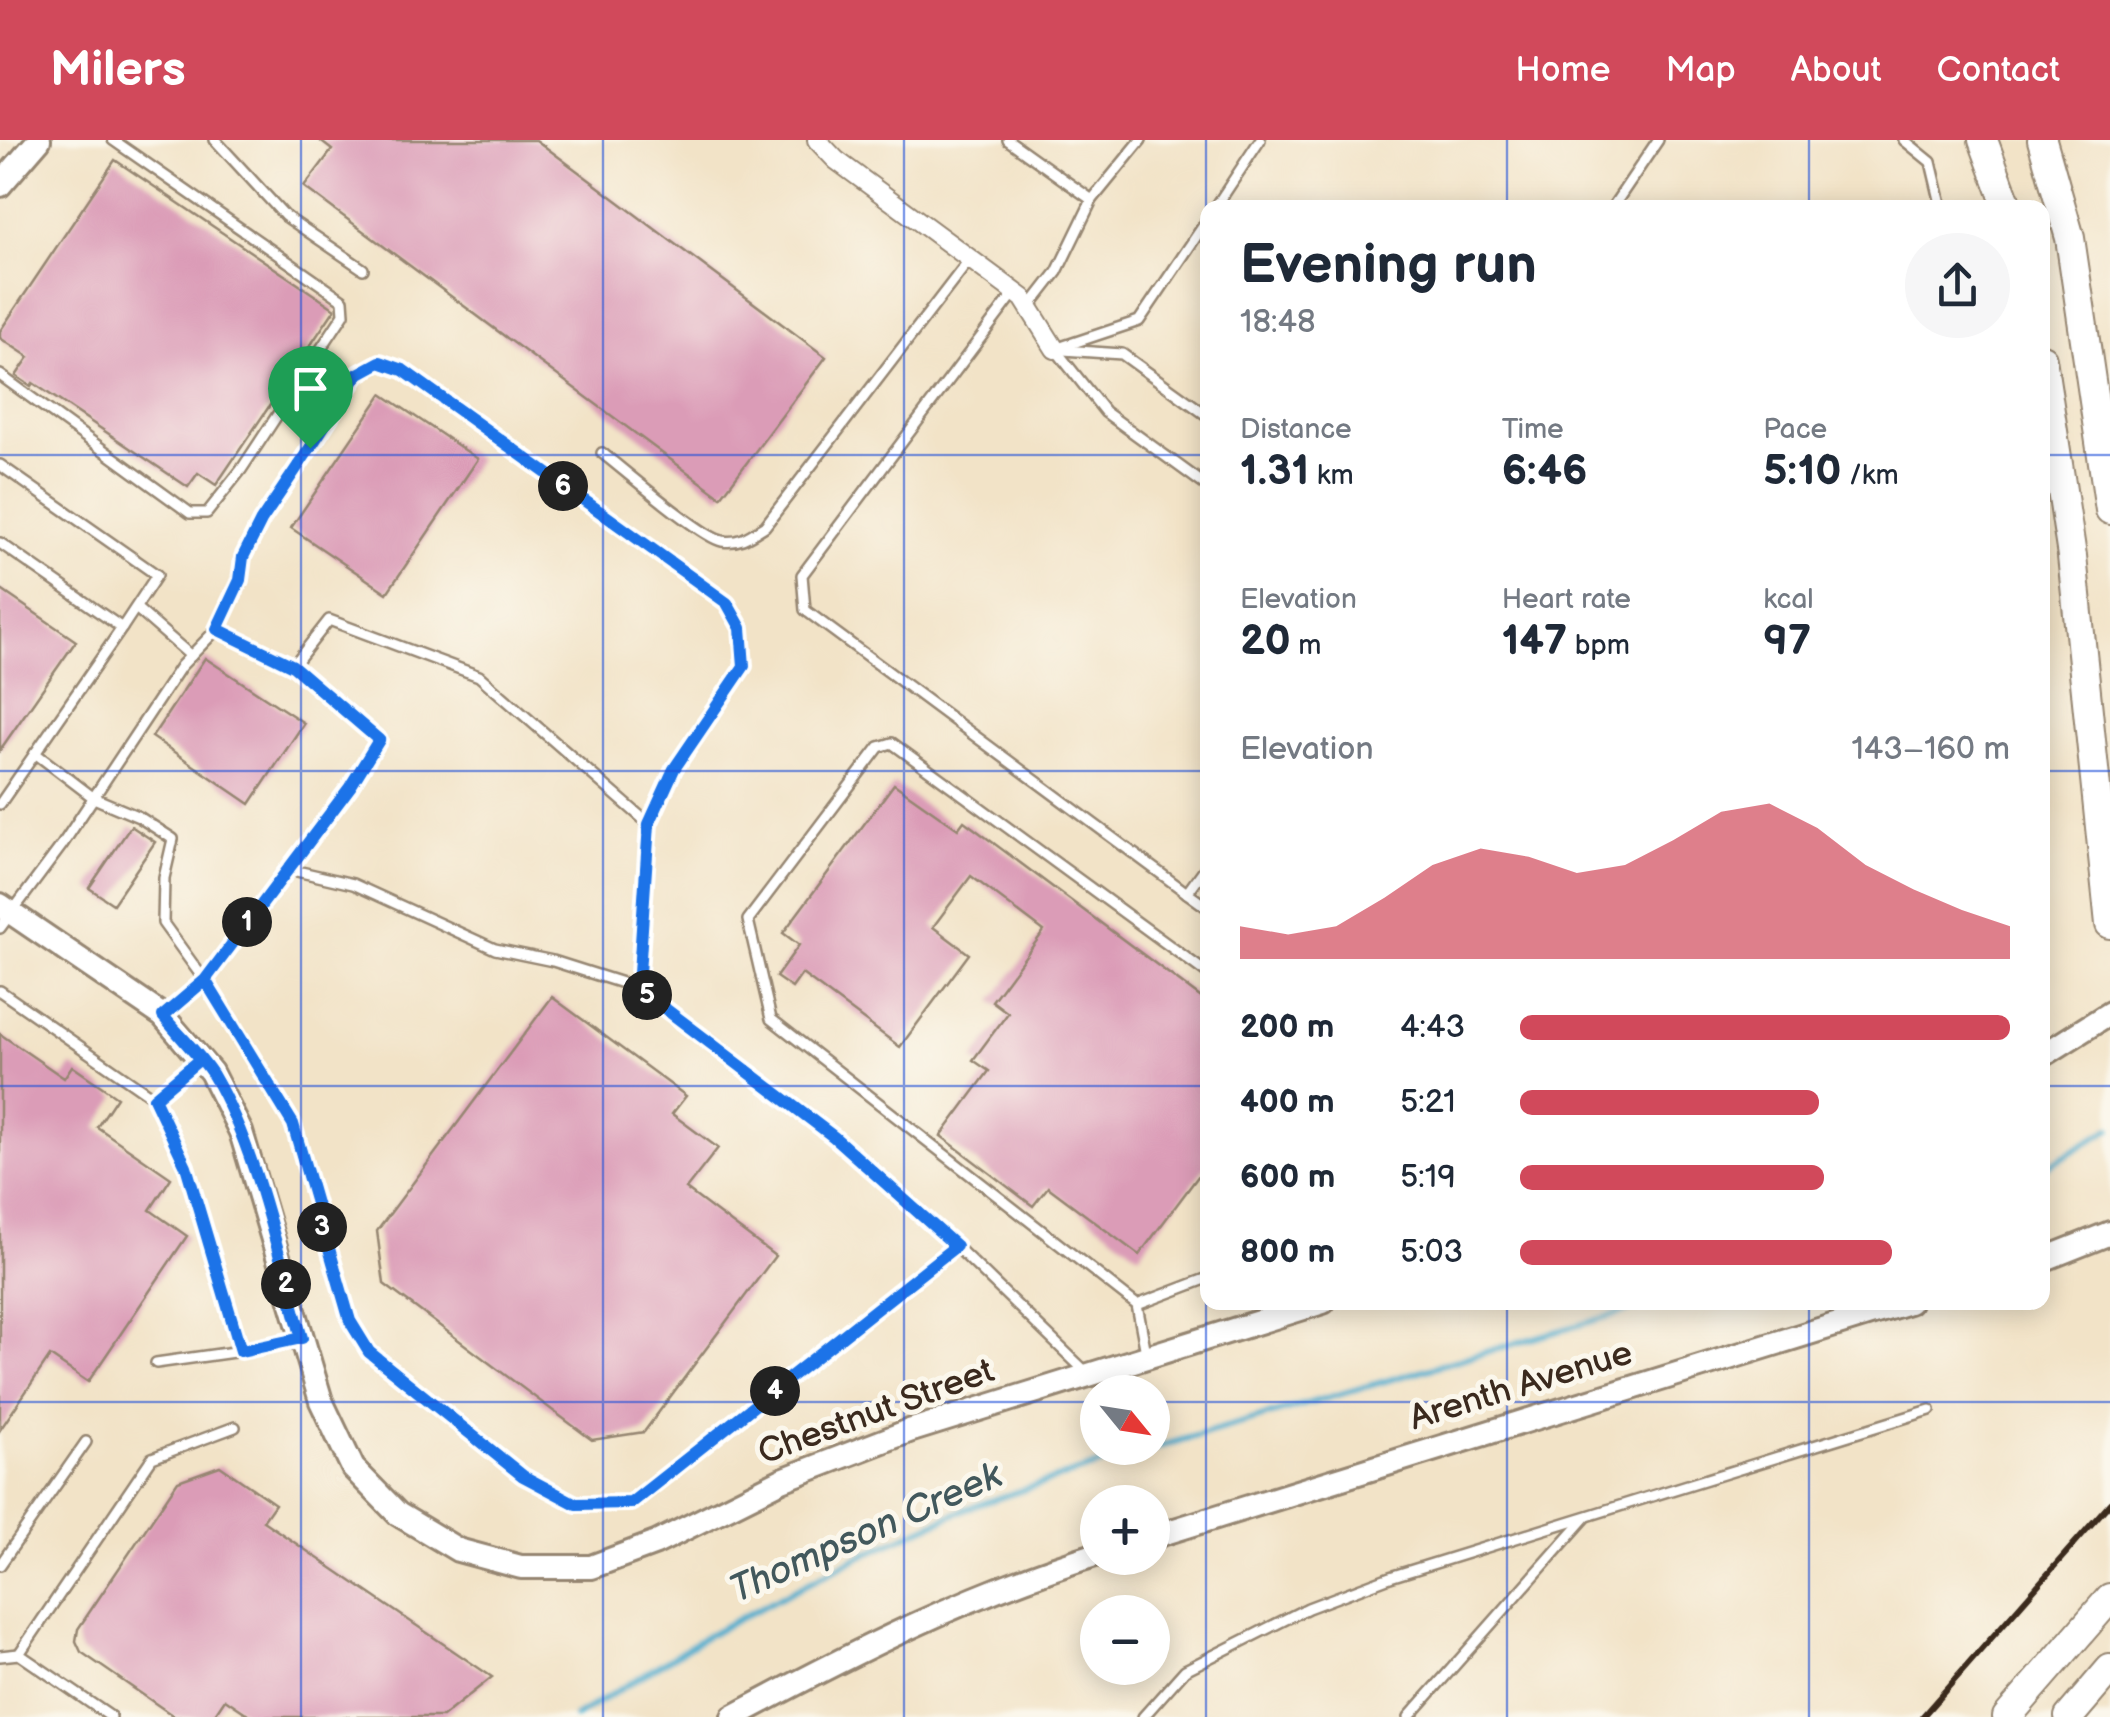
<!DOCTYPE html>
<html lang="en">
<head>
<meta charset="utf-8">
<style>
	:root { --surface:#fff; --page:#f6f6f7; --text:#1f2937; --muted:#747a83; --accent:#d1495b }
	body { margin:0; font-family:"Balsamiq Sans",sans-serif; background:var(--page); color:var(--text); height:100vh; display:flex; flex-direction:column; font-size:38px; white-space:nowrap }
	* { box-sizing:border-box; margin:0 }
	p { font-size:32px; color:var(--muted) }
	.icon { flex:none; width:55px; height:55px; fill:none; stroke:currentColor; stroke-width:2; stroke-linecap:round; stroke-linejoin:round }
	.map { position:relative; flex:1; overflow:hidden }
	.details { position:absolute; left:1200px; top:60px; width:850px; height:1110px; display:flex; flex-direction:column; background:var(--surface); border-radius:20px; box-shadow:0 5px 25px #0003 }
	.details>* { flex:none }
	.needle { width:65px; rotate:120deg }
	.buttons { position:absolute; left:1080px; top:1235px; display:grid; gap:20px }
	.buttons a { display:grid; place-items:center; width:90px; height:90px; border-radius:50%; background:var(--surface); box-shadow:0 5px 25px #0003; font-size:50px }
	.pin { position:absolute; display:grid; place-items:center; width:85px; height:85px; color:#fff; margin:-102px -42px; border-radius:50% 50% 50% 0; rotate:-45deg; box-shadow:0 0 10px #0007 }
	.pin .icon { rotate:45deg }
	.km { position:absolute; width:50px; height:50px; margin:-25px; border-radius:50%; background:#222; color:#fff; font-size:28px; line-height:50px; text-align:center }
	.round { display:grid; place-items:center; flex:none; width:105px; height:105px; border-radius:52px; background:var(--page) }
	.summary { display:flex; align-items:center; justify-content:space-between; height:170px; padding:0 40px }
	h1 { font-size:55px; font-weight:800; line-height:75px }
	.figures { display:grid; grid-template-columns:repeat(3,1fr); gap:15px; height:170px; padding:10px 40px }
	.figures div { display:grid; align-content:center }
	.figures b { font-size:42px; font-weight:800 }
	.figures small { font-size:28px; font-weight:400 }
	.figures p { font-size:28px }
	.chart { height:280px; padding:20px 40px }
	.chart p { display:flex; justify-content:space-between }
	.chart svg { width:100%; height:180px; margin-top:10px; fill:var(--accent); opacity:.7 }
	ul { padding:0 40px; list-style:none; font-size:32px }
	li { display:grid; grid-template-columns:160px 120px 1fr; align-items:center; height:75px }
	li i { height:25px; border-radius:12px; background:var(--accent) }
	header { display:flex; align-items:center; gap:60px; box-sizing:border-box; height:140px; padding:0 50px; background:var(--accent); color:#fff }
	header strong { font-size:48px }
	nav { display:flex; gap:55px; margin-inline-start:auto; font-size:35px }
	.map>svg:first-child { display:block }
</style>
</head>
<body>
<header>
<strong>Milers</strong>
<nav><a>Home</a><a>Map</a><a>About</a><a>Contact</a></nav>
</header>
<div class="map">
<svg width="2110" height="1577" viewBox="0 0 2110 1577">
	<rect width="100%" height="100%" fill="#fbf7ec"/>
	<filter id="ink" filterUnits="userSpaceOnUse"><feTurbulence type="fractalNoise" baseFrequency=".01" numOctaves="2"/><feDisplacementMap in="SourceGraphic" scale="20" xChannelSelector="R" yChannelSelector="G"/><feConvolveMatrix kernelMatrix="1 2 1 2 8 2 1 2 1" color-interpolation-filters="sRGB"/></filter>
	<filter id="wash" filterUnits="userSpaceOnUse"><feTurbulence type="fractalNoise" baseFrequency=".0048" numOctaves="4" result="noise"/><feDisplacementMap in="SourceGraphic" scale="40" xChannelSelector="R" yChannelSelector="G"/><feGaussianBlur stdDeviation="2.25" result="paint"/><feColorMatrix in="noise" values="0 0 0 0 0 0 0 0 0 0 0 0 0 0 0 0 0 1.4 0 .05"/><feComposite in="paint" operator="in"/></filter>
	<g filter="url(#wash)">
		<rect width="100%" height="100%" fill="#f2e3c7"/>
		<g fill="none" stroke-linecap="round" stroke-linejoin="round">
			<g stroke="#50adce" stroke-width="6">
				<path d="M2042,1029l68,-40"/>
				<path d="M575,1577l133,-82 140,-73 120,-54 152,-50 538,-156"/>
			</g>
		</g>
		<g id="blocks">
			<g fill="#db9cb7">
				<path d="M319,0h217l290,217 -105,140 -417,-310 28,-37z"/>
				<path d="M115,20l220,149 -119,176 -18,-12 -10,14 -155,-104 -2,3 -15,-10 13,-19 -29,-19v-7z"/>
				<path d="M382,254l96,65 -91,134 -96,-65z"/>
				<path d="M0,449l76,52 -76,109z"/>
				<path d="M205,518l99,65 -54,81 -98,-67z"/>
				<path d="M894,644l64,45 6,-8 244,182v160l-69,92 -91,-68 -15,19 -92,-70 48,-65 -16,-11 35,-47 -16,-12 52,-70 -73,-55 -38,51 36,27 -69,93 -98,-73 -10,14 -16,-11 23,-32 -16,-12z"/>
				<path d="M131,686l24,16 -42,62 -24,-16z"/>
				<path d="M552,857l134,99 -14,18 46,34 -32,41 89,67 -131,176 -52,8 -208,-156 -7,-53z"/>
				<path d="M0,894l64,44 8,-12 45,31 -20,30 74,51 -21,32 37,26 -99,146 -38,-26 -50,74z"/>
				<path d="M220,1326l55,38 -12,17 229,156 -50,40h-190l-27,-18 -12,18h-38l-94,-65 -5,-11 2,-12 100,-148z"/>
			</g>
		</g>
	</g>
	<g filter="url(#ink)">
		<use href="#blocks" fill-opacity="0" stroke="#968672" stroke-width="2.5"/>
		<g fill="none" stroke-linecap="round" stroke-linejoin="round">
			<g stroke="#968672" stroke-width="14">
				<g id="service">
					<path d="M215,0l70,76 78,53"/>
					<path d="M1008,0l84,60 49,-60"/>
					<path d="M1904,0l27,22 11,46"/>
					<path d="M1215,68l45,-68"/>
					<path d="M1612,68l46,-68"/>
					<path d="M1015,152l-213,283 3,35 382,283"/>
					<path d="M1029,168l28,-36 35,-72"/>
					<path d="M1055,209l84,-28 69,-102"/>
					<path d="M1055,209l50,63 103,75"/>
					<path d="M1063,210l59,4 86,62"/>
					<path d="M0,235l190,138h17l34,-43 103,-156 -1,-14 -230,-160"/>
					<path d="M602,313c22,17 99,84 120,88 18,3 29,-6 43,-15l205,-267"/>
					<path d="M0,325l157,110 -35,53"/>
					<path d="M0,403l122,85 -122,176"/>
					<path d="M136,468l55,48"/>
					<path d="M217,489l22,-49 4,-23 18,-36 97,-147 22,-12 23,8 324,233 14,25 3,38 -70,103 -25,55"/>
					<path d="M35,613l59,45 45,19 34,22 -9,39 -1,45 42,58 88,143 57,197 19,31 154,125 53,27 55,-1 325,-257"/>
					<path d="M1208,724l-21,29 21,15"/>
					<path d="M288,729l65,15 142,65 58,12 85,27 196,149 100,88 153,148"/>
					<path d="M0,788l62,-83 119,-179 36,-37 76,37"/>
					<path d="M0,851l154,107 33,69 54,184 -85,12"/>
					<path d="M164,875l41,-34 145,-194 29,-47 -86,-74 36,-46 150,56 170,148 -11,164"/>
					<path d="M154,958l44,-37"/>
					<path d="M1137,1165l71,-27"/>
					<path d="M241,1211l61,-13"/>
					<path d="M1146,1213l-9,-48 -366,-286 -23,-99 131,-173 13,-4 316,231"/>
					<path d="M0,1425l86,-123"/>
					<path d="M19,1514l133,-196 83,-31"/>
					<path d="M0,1516l19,-2 92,63"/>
					<path d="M1143,1577l42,-47 123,-62 82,-31 540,-167"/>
					<path d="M1409,1577l176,-199"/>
				</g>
			</g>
			<g stroke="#968672" stroke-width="22">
				<path id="minor" d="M817,0l19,20 187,138 32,51"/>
			</g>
			<g stroke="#968672" stroke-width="28">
				<g id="tertiary">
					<path d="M0,45l39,-45"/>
					<path d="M0,765l163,111 48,56 30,60 80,269 32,67 45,46 60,36 63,17h70l65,-24 126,-63 127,-49 414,-129"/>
					<path d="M2042,916l68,-43"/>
					<path d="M2042,1120l68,-27"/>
					<path d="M1152,1397l757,-235"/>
					<path d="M733,1577c117,-63 237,-124 365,-163"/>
				</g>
			</g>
			<g stroke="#968672" stroke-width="32">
				<g id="primary">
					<path d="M1983,0l25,68"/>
					<path d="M2042,0l28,98 40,272"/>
					<path d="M2042,219l30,197 38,368"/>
					<path d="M2007,1577l103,-119"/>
					<path d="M2069,1577l41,-48"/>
				</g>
			</g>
			<use href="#service" stroke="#fff" stroke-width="9"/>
			<use href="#minor" stroke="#fff" stroke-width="18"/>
			<use href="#tertiary" stroke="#fff" stroke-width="22"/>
			<use href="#primary" stroke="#fff" stroke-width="28"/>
			<path stroke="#3b2a1e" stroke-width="6" d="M1922,1577l188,-214"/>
		</g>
	</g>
	<g fill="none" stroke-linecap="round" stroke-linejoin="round" filter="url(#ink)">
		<g stroke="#fff" stroke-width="20">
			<path id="route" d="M310,308l-49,73 -18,36 -3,23 -23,49 76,37 86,74 -29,47 -145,193 -42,36 37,43 -46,39 32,68 55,185 61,-13c-25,-85 -45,-188 -89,-263 -13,-21 -34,-40 -50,-59l42,-36 88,144 57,197 19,31 154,124 53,28 55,-1 325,-257 -122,-109 -196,-149 11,-164 25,-55 70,-103 -3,-38 -14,-25 -324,-233 -23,-8 -22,12 -48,74"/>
		</g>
		<use href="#route" stroke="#1a73e8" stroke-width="12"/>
	</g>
	<path fill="none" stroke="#1d4ed8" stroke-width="2.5" stroke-opacity="0.55" d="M301,0v1577M603,0v1577M904,0v1577M1206,0v1577M1507,0v68M1809,0v68M0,315h1208M2042,315h68M0,631h1208M2042,631h68M0,946h1208M2042,946h68M1507,1162v415M1809,1162v415M0,1262h1098M1152,1262h958"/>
	<g text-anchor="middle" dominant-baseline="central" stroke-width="10" stroke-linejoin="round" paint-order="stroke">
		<g font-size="35" fill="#3b2a1e" stroke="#fbf7ec">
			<text transform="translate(1521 1246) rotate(-17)">Arenth Avenue</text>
			<text transform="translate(876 1272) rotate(-20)">Chestnut Street</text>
		</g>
		<g font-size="38" font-style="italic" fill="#42585c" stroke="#fbf7ec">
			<text transform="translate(866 1393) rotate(-24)">Thompson Creek</text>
		</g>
	</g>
</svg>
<div class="buttons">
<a><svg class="needle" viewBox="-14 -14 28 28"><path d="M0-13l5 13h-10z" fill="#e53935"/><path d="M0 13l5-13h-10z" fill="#747a83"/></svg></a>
<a>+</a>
<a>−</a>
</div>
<div class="pin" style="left:310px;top:308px;background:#1e9e55"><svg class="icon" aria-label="arrive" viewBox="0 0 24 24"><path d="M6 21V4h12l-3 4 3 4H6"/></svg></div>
<b class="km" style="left:247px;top:782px">1</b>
<b class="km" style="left:286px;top:1144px">2</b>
<b class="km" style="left:322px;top:1087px">3</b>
<b class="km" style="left:775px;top:1251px">4</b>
<b class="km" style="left:647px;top:855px">5</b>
<b class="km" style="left:563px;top:346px">6</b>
<section class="details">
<div class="summary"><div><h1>Evening run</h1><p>18:48</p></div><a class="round"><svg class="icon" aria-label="share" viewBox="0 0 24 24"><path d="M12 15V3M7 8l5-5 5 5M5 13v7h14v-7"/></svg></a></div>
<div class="figures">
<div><p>Distance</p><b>1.31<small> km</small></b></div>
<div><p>Time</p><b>6:46</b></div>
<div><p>Pace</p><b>5:10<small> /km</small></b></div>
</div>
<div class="figures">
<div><p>Elevation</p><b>20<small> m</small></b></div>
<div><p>Heart rate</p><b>147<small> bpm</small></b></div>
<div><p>kcal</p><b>97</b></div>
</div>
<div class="chart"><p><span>Elevation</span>143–160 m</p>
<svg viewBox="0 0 160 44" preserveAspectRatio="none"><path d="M0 44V36L10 38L20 36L30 29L40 21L50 17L60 19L70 23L80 21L90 15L100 8L110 6L120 12L130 21L140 27L150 32L160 36V44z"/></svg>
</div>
<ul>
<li><b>200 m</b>4:43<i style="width:100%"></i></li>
<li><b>400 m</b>5:21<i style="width:61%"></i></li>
<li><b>600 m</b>5:19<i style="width:62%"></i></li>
<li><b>800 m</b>5:03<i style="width:76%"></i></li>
</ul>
</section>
</div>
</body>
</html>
